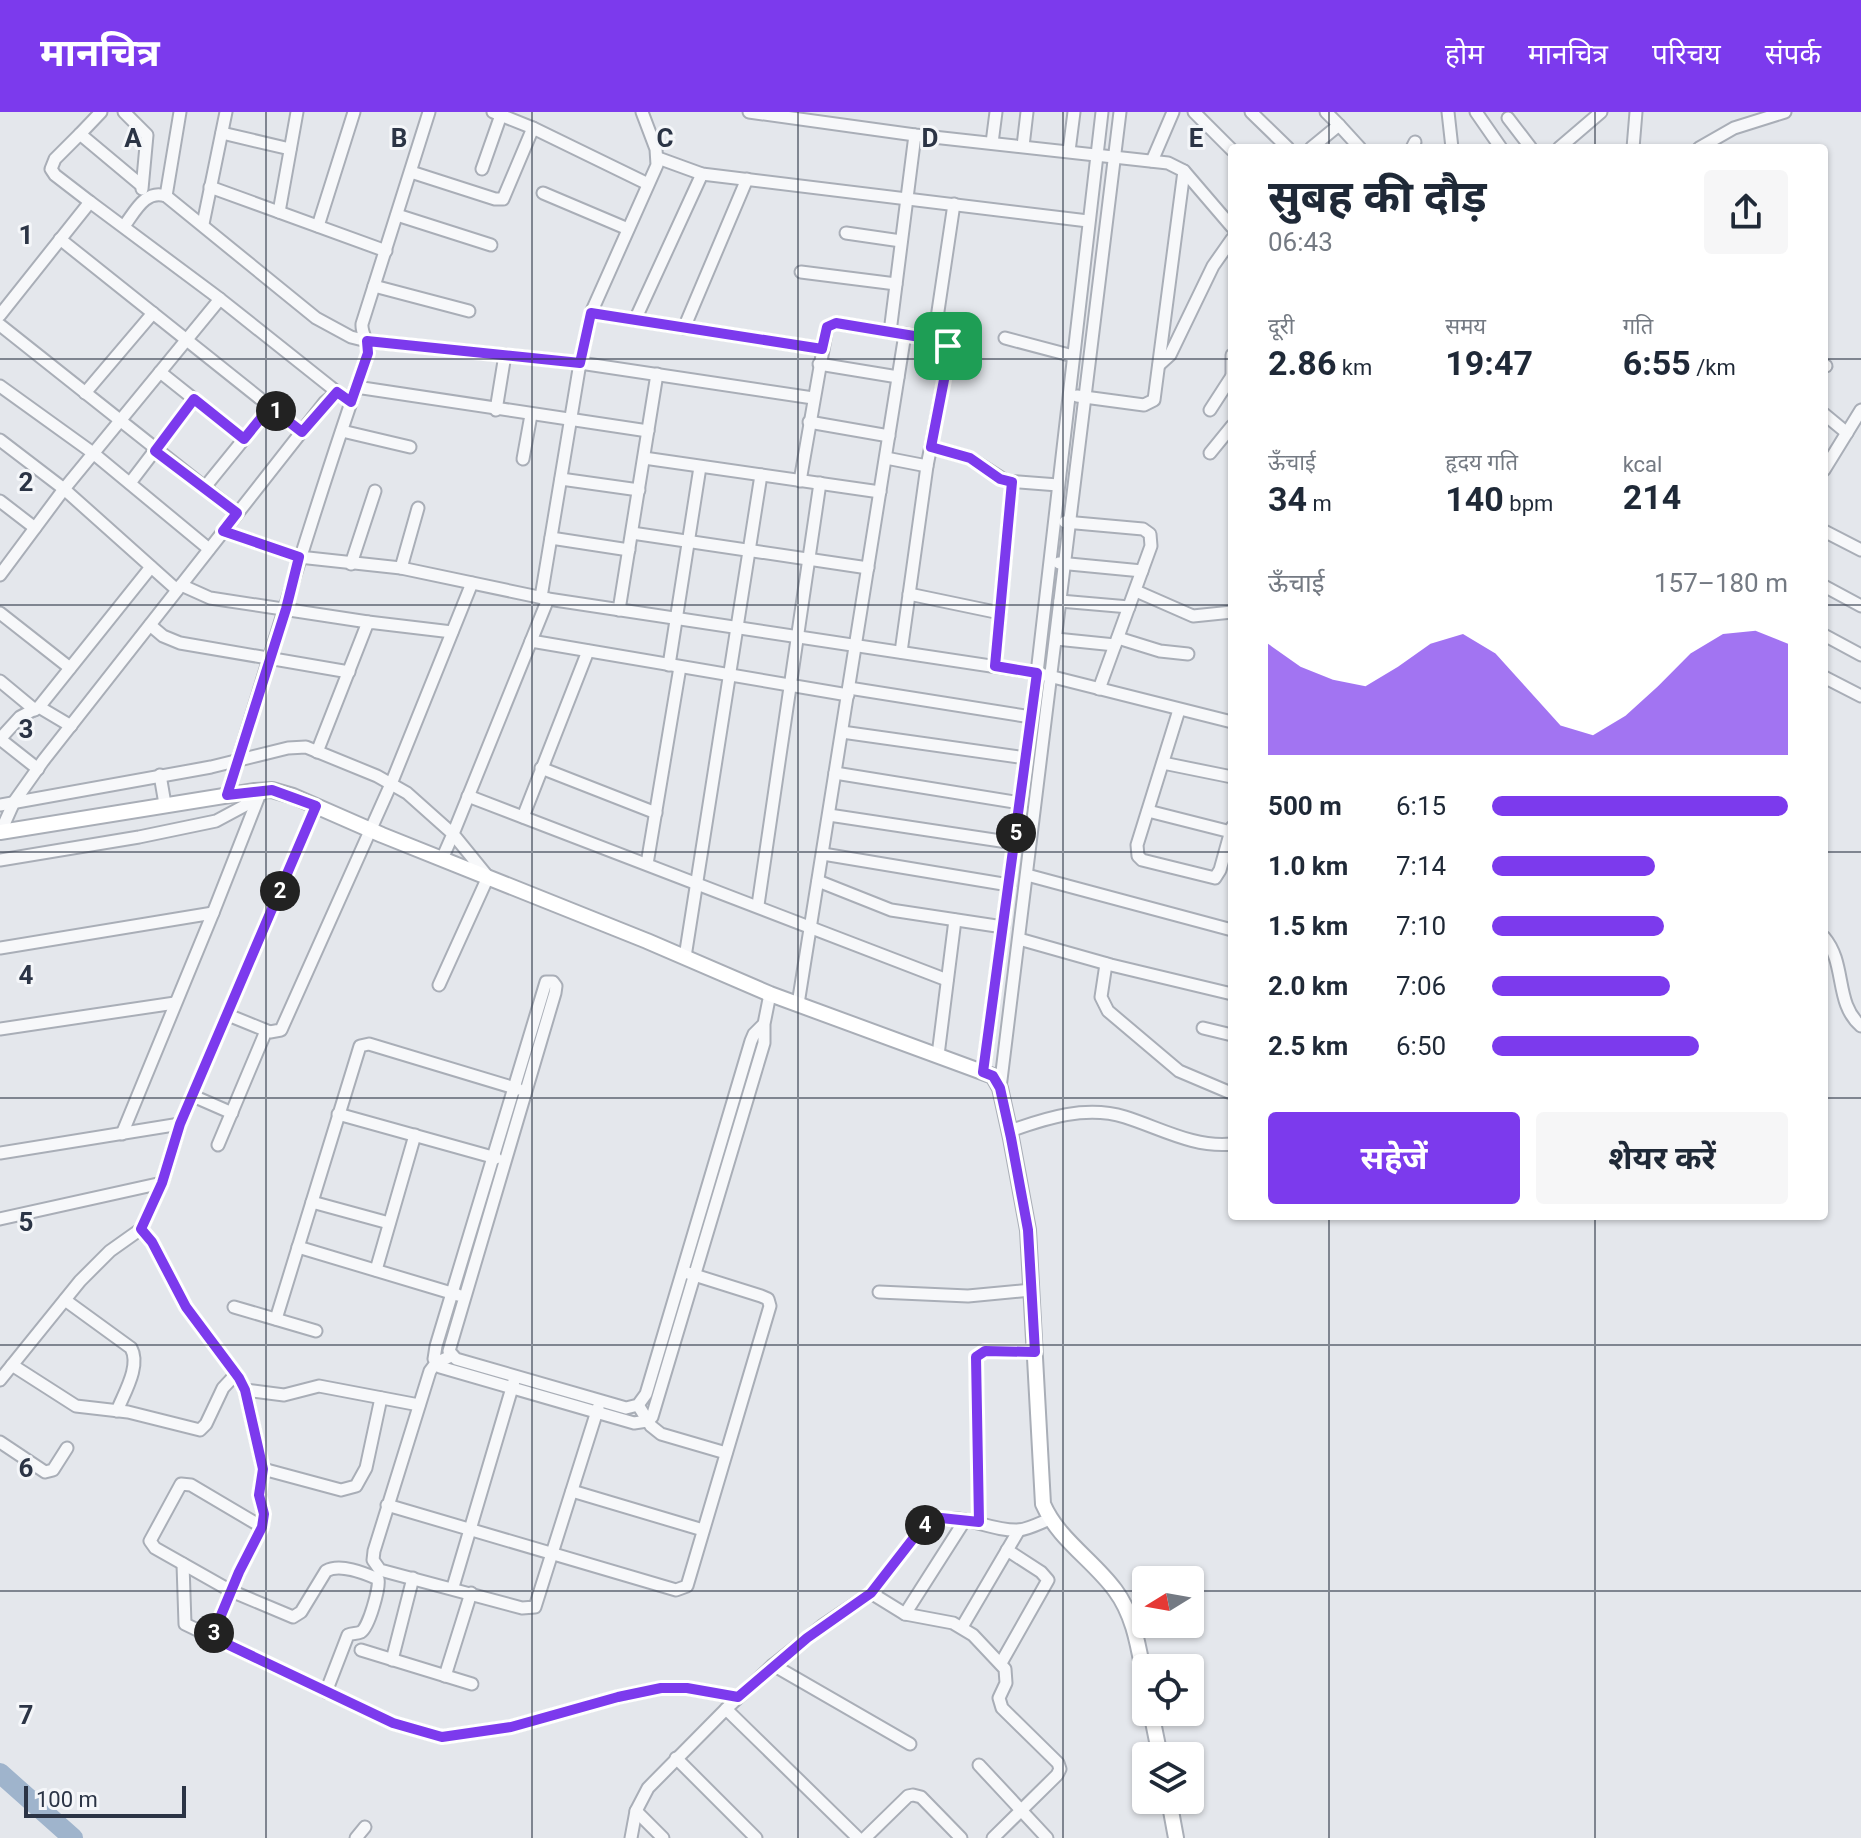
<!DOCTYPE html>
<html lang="hi">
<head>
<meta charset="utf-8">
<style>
	:root { --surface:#fff; --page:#f6f6f7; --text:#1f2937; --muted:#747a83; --accent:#7c3aed }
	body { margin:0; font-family:Roboto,"Noto Sans Devanagari",sans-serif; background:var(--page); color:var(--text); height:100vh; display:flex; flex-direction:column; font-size:30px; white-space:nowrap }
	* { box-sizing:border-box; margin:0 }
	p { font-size:26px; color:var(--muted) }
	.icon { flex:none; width:44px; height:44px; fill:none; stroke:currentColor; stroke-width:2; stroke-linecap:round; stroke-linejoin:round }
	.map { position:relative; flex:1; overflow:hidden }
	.panel { position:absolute; left:1228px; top:32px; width:600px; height:1076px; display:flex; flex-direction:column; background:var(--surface); border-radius:8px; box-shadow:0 2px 6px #0004 }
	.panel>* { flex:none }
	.needle { width:52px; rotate:259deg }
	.fabs { position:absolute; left:1132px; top:1454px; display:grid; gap:16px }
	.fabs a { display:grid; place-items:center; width:72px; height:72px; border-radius:8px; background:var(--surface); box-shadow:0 2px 6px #0004; font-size:40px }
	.scale { position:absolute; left:24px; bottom:20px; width:162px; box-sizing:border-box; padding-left:8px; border:4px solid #2b3445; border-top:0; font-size:22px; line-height:28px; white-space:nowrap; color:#2b3445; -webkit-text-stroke:6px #f4f6f9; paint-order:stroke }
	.pin { position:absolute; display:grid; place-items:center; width:68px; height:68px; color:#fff; margin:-34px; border-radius:16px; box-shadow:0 4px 12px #0006 }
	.km { position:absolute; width:40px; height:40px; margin:-20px; border-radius:50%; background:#222; color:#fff; font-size:22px; line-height:40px; text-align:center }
	.round { display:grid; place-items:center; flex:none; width:84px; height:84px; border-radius:8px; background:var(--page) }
	.summary { display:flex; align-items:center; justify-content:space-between; height:136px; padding:0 40px }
	h1 { font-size:44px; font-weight:700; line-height:60px }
	.stats { display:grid; grid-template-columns:repeat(3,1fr); gap:12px; height:136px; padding:8px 40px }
	.stats div { display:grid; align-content:center }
	.stats b { font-size:34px; font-weight:700 }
	.stats small { font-size:22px; font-weight:400 }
	.stats p { font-size:22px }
	.chart { height:224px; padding:16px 40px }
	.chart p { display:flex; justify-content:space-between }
	.chart svg { width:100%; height:144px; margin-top:8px; fill:var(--accent); opacity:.7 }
	.action { display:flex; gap:16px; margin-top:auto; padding:16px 40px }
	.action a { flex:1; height:92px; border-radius:8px; background:var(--accent); color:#fff; font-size:32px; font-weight:700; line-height:92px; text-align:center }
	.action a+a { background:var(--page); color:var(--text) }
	ul { padding:0 40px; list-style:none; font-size:26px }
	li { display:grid; grid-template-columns:128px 96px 1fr; align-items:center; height:60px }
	li i { height:20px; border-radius:10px; background:var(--accent) }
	header { display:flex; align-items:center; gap:48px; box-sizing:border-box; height:112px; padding:0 40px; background:var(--accent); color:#fff }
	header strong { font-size:38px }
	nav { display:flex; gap:44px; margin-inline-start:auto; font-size:28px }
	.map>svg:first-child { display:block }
</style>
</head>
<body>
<header>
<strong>मानचित्र</strong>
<nav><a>होम</a><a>मानचित्र</a><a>परिचय</a><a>संपर्क</a></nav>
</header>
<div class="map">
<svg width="1861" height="1726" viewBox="0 0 1861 1726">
	<rect width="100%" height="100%" fill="#e4e7ec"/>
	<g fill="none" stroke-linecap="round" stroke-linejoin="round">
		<path stroke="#9fb4cc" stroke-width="20" d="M0,1661l73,65"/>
		<g stroke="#a9aeb7" stroke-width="15">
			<g id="street">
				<path d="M101,0l-21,22 61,51"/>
				<path d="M124,0l23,23 -5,54"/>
				<path d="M749,0l166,23 253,28 16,8 48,56"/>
				<path d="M1194,0l38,38"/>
				<path d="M1251,0l37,36"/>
				<path d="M1326,0l13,13"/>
				<path d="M1448,0l4,36"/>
				<path d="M1476,0l25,36"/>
				<path d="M1508,6l23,30"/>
				<path d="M533,16l115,56"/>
				<path d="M222,21l68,16"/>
				<path d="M80,22l-25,25 -4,10 4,6 35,27"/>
				<path d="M992,31l4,-31"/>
				<path d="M1023,34l4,-34"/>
				<path d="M1311,36l28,-23 21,23"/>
				<path d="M1412,36l3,-6"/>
				<path d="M1559,36l42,-36"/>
				<path d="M1633,36l3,-36"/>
				<path d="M1699,36l35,-20 51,-16"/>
				<path d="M1069,39l5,-39"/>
				<path d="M658,46l44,16 386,47"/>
				<path d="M1152,49l21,-49"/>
				<path d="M482,57l19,-54"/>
				<path d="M411,60l84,27h8l30,-71 -40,-16"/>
				<path d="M210,75l176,64"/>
				<path d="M543,81l85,36"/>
				<path d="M166,84l14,-84"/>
				<path d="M279,100l18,-100"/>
				<path d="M397,103l94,30"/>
				<path d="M203,112l23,-112"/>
				<path d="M124,114c11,-14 21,-37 42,-30l150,122 35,19 16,4 213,22 233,35"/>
				<path d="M318,114l36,-114"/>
				<path d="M846,121l55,8"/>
				<path d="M60,127l242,193"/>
				<path d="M801,160l95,12"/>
				<path d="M374,174l95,25"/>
				<path d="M591,201l231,36"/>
				<path d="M0,203l90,-113 130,97 122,97"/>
				<path d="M635,208l67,-146"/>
				<path d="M0,213l237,188"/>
				<path d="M684,216l63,-149"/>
				<path d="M934,226l20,-134"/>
				<path d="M1005,226l68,18"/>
				<path d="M1232,243v21"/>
				<path d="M819,252l79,13"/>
				<path d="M1159,253l11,-10 43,-89 19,-27"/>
				<path d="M1824,253l2,1"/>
				<path d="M160,260l84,67"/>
				<path d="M0,274l93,67 116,96"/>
				<path d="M356,275l292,44"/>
				<path d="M85,281l68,-80"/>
				<path d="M1077,284l67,9 10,-5 30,-229"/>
				<path d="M496,298l9,-55"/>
				<path d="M1210,298l22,-34"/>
				<path d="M1824,302l23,19"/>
				<path d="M809,310l80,14"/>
				<path d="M342,319l68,16"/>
				<path d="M0,328l64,49 113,101"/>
				<path d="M931,335l39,11 36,23 52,4"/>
				<path d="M1210,341l22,-27"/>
				<path d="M644,346l236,34"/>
				<path d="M886,346l41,8"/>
				<path d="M523,347l8,-44"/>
				<path d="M1824,358l37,-60"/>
				<path d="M561,367l78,11"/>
				<path d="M800,369l27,-154 9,-4 54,9"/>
				<path d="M130,371l64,-84"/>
				<path d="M205,375l65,-80"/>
				<path d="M0,389l35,27"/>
				<path d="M1065,410l78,7 7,5 1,12 -52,143"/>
				<path d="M223,419l76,26 102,11 147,31 -95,235 35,43 -49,108"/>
				<path d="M1824,419l37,19"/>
				<path d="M632,421l236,35"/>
				<path d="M551,426l78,12"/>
				<path d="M1059,451l83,8"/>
				<path d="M351,452l24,-73"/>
				<path d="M401,456l17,-60"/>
				<path d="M0,463l64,-86 156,-190"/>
				<path d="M181,473l29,13 158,24"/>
				<path d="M1824,474l37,20"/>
				<path d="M1136,479l57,25 39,-4"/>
				<path d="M909,482l91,19"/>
				<path d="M541,485l39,-234 11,-50 66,-148 -1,-16 -14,-37"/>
				<path d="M548,487l489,74 195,49"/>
				<path d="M1060,489l69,6"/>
				<path d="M619,498l38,-236"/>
				<path d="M0,501l70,55"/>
				<path d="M150,513l13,11 17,7 169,29"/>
				<path d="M1824,523l37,20"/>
				<path d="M1118,526l42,13 28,3"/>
				<path d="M1056,527l59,6"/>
				<path d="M531,529l317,54"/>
				<path d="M901,540l26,-186 22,-112 -5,-13 -39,-7"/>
				<path d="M669,553l31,-198"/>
				<path d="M995,554l17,-184"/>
				<path d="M1824,565l37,19"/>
				<path d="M0,569l35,29"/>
				<path d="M849,576l182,29"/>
				<path d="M39,595l32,19"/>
				<path d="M1179,598l-42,135 1,11 4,4 73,18 5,-8 12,-43"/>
				<path d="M842,620l184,26"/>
				<path d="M0,627l20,-22 19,-10 112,-140"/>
				<path d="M0,627l38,30"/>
				<path d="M317,640l51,-130 84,10"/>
				<path d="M1163,651l69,14"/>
				<path d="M541,656l115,45"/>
				<path d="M835,661l185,30"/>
				<path d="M160,663l5,29"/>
				<path d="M227,683c46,-148 90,-296 141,-442 2,-11 -7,-18 -6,-29l67,-212"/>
				<path d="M468,684l479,184"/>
				<path d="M0,693l211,-38 77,-19 18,-1 71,29 30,17 46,41 -11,25"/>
				<path d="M1148,699l83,21"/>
				<path d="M829,703l185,28"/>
				<path d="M523,705l65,-166"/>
				<path d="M1,719l13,-29 29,-41 282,-359 12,-10"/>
				<path d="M823,742l186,31"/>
				<path d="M0,748l139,-23 77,-16 28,-15 15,-14"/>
				<path d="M647,752l33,-197"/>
				<path d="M1027,763l205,55"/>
				<path d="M818,769l73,29 112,17"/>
				<path d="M758,793l62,-422"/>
				<path d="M1824,825c23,27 10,66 37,89"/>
				<path d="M1019,827l92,26 121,29"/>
				<path d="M0,836l213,-35"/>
				<path d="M685,845l76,-482"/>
				<path d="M1106,852l-5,33 7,14 71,60 52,22"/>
				<path d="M798,892l107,-670 -15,-2 25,-197"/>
				<path d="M228,903l42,17 11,-2 110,-246 81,-201"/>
				<path d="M764,912l-10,10 -3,7 -105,353 -8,11 -12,3 -170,-49 -7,-8 106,-358 1,-7 -3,-4h-7l-110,364 -2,13 6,8 194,56 13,-2 5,-4 112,-374v-19l6,-30"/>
				<path d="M1203,916l29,7"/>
				<path d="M0,917l175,-26"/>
				<path d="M938,943l17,-135"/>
				<path d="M983,960l54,-399 65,-561"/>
				<path d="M1000,976l120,-976"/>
				<path d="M193,984l39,17"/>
				<path d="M338,1002l158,44"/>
				<path d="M1010,1019c36,-13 76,-26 115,-14 35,11 69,31 107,27"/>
				<path d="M122,1022l91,-221 48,-122"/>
				<path d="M218,1033l48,-114"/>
				<path d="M0,1041l180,-29"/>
				<path d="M312,1090l77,21"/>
				<path d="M0,1107l162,-36"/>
				<path d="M141,1117l11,13 34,65 53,71 6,12 18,79 -4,26 5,19 -2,13 -23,45 -27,65 181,86 49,14 69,-10 107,-30 43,-9h26l51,9"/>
				<path d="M298,1135l160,48"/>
				<path d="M376,1158l39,-135"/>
				<path d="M879,1180l89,4 63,-6"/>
				<path d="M65,1188l66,48c10,18 -7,45 -14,63"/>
				<path d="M234,1195l82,24"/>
				<path d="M276,1207l84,-273 9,-2 149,45"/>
				<path d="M451,1244l-15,7 -6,8 -56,180 -1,9 7,10 142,38 13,-1 63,-199"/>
				<path d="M12,1253l64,41 52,6 72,18 6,-6 17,-36 13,-14"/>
				<path d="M0,1268l80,-99 30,-30 31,-22 21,-46 18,-59 136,-318"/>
				<path d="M245,1278l39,5 35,-9 100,19"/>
				<path d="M638,1293l13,21 10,8 65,19"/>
				<path d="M0,1330l45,30 8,-2 14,-22"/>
				<path d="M263,1357l78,21 15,-4 10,-18 15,-70"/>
				<path d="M572,1379l131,39"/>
				<path d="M387,1393l289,85 11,-4 83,-280 -2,-7 -7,-3 -73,-23"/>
				<path d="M979,1410l-3,-165 9,-6 50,1"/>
				<path d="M262,1415l-71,-42 -10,-1 -31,57 5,7 76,43 62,26 8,-5 25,-41c14,-8 38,2 52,8 2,8 -9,48 -17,53 -4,2 -9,1 -13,3l-22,57"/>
				<path d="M183,1452l2,60 27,13"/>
				<path d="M453,1475l61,-206"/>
				<path d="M871,1481l34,21 48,9 20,12 32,34 1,14 -7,15 3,10 56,55 2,6 -3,6 -64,63"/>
				<path d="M905,1502l60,-94"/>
				<path d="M962,1515l57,-97"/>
				<path d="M361,1538l111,34"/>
				<path d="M392,1548l21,-82"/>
				<path d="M1001,1551l47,-83 -7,-8 -34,-22"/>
				<path d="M773,1553l137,79"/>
				<path d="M445,1564l26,-83"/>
				<path d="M726,1597l132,129"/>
				<path d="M676,1646l80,80"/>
				<path d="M979,1653l68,73"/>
				<path d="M636,1699l27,27"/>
				<path d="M356,1726l9,-11"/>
				<path d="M631,1726l5,-27 12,-23 78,-79 47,-44 49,-39 49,-33 52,-67c34,-20 62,6 96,4 10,-1 21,-7 31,-11"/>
				<path d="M865,1726l43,-42 5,-1 8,2 40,41"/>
			</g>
		</g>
		<g stroke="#a9aeb7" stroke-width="18">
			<g id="secondary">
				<path d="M0,720l255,-41 17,-1 21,6 89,39 265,106 123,53 223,82 7,12 11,50 17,92 15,274c15,35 50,56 72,86 21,28 24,63 31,96"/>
				<path d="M1151,1600l9,44"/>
				<path d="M1169,1688l7,38"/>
			</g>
		</g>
		<use href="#street" stroke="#f7f8fa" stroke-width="11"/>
		<use href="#secondary" stroke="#fff" stroke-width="14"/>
	</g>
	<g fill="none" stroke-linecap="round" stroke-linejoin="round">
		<g stroke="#fff" stroke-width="16">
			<path id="route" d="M591,201l231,36 5,-22 9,-4 108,18 5,13 -18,93 39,11 30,21 12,3 -17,184 42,7 -54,399 10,4 7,12 11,50 17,92 7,122 -50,-1 -9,6 3,165 -38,-4 -18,8 -52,67 -64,45 -69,59 -51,-9h-26l-43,9 -107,30 -69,10 -49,-14 -181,-86 27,-65 23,-45 2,-13 -5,-19 4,-26 -18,-79 -6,-12 -53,-71 -34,-65 -11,-13 21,-46 18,-59 136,-318 -44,-16 -45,5 59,-186 13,-52 -76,-26 14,-18 -82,-62 39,-52 50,40 26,-32 32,25 35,-40 14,10 17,-49 -1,-12 213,22z"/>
		</g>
		<use href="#route" stroke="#7c3aed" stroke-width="10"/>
	</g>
	<path fill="none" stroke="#2b3445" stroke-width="2" stroke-opacity="0.55" d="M266,0v1726M532,0v1726M798,0v1726M1063,0v1726M1329,0v36M1595,0v36M0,247h1232M1824,247h37M0,493h1232M1824,493h37M0,740h1232M1824,740h37M0,986h1232M1824,986h37M1329,1104v622M1595,1104v622M0,1233h1861M0,1479h1146M1190,1479h671"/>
	<g font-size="26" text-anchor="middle" font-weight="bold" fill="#2b3445" stroke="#f4f6f9" stroke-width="6" stroke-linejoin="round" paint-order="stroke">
		<text x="133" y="35">A</text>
		<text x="399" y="35">B</text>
		<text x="665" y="35">C</text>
		<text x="930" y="35">D</text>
		<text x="1196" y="35">E</text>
		<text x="26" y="132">1</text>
		<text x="26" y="379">2</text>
		<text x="26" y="626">3</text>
		<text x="26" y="872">4</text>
		<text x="26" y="1119">5</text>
		<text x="26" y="1365">6</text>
		<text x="26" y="1612">7</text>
	</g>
</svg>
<div class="fabs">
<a><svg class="needle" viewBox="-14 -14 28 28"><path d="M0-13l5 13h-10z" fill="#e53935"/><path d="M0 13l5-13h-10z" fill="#747a83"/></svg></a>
<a><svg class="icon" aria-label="locate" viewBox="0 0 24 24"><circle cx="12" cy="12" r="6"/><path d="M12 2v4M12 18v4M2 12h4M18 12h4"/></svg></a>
<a><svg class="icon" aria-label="layers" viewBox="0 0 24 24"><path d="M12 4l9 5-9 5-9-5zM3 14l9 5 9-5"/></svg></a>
</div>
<div class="scale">100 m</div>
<div class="pin" style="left:948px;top:234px;background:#1e9e55"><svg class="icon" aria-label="arrive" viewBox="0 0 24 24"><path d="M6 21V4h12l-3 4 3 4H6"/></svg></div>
<b class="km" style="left:276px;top:299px">1</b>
<b class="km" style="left:280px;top:779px">2</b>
<b class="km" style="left:214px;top:1521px">3</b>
<b class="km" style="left:925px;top:1413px">4</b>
<b class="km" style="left:1016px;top:721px">5</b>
<section class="panel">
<div class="summary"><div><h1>सुबह की दौड़</h1><p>06:43</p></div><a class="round"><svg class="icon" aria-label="share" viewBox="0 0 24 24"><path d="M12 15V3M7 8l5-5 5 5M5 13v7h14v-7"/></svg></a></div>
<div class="stats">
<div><p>दूरी</p><b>2.86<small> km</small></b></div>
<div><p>समय</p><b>19:47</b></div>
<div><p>गति</p><b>6:55<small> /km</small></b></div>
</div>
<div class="stats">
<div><p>ऊँचाई</p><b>34<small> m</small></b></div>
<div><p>हृदय गति</p><b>140<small> bpm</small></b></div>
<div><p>kcal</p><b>214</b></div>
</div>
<div class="chart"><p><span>ऊँचाई</span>157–180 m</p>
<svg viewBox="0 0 160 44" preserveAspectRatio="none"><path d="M0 44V10L10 17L20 21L30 23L40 17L50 10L60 7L70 13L80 24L90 35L100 38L110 32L120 23L130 13L140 7L150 6L160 10V44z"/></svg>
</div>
<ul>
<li><b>500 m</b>6:15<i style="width:100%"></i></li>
<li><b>1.0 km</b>7:14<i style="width:55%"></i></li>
<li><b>1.5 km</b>7:10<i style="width:58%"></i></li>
<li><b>2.0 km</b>7:06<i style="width:60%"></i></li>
<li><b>2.5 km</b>6:50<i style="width:70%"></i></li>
</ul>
<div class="action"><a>सहेजें</a><a>शेयर करें</a></div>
</section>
</div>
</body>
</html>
